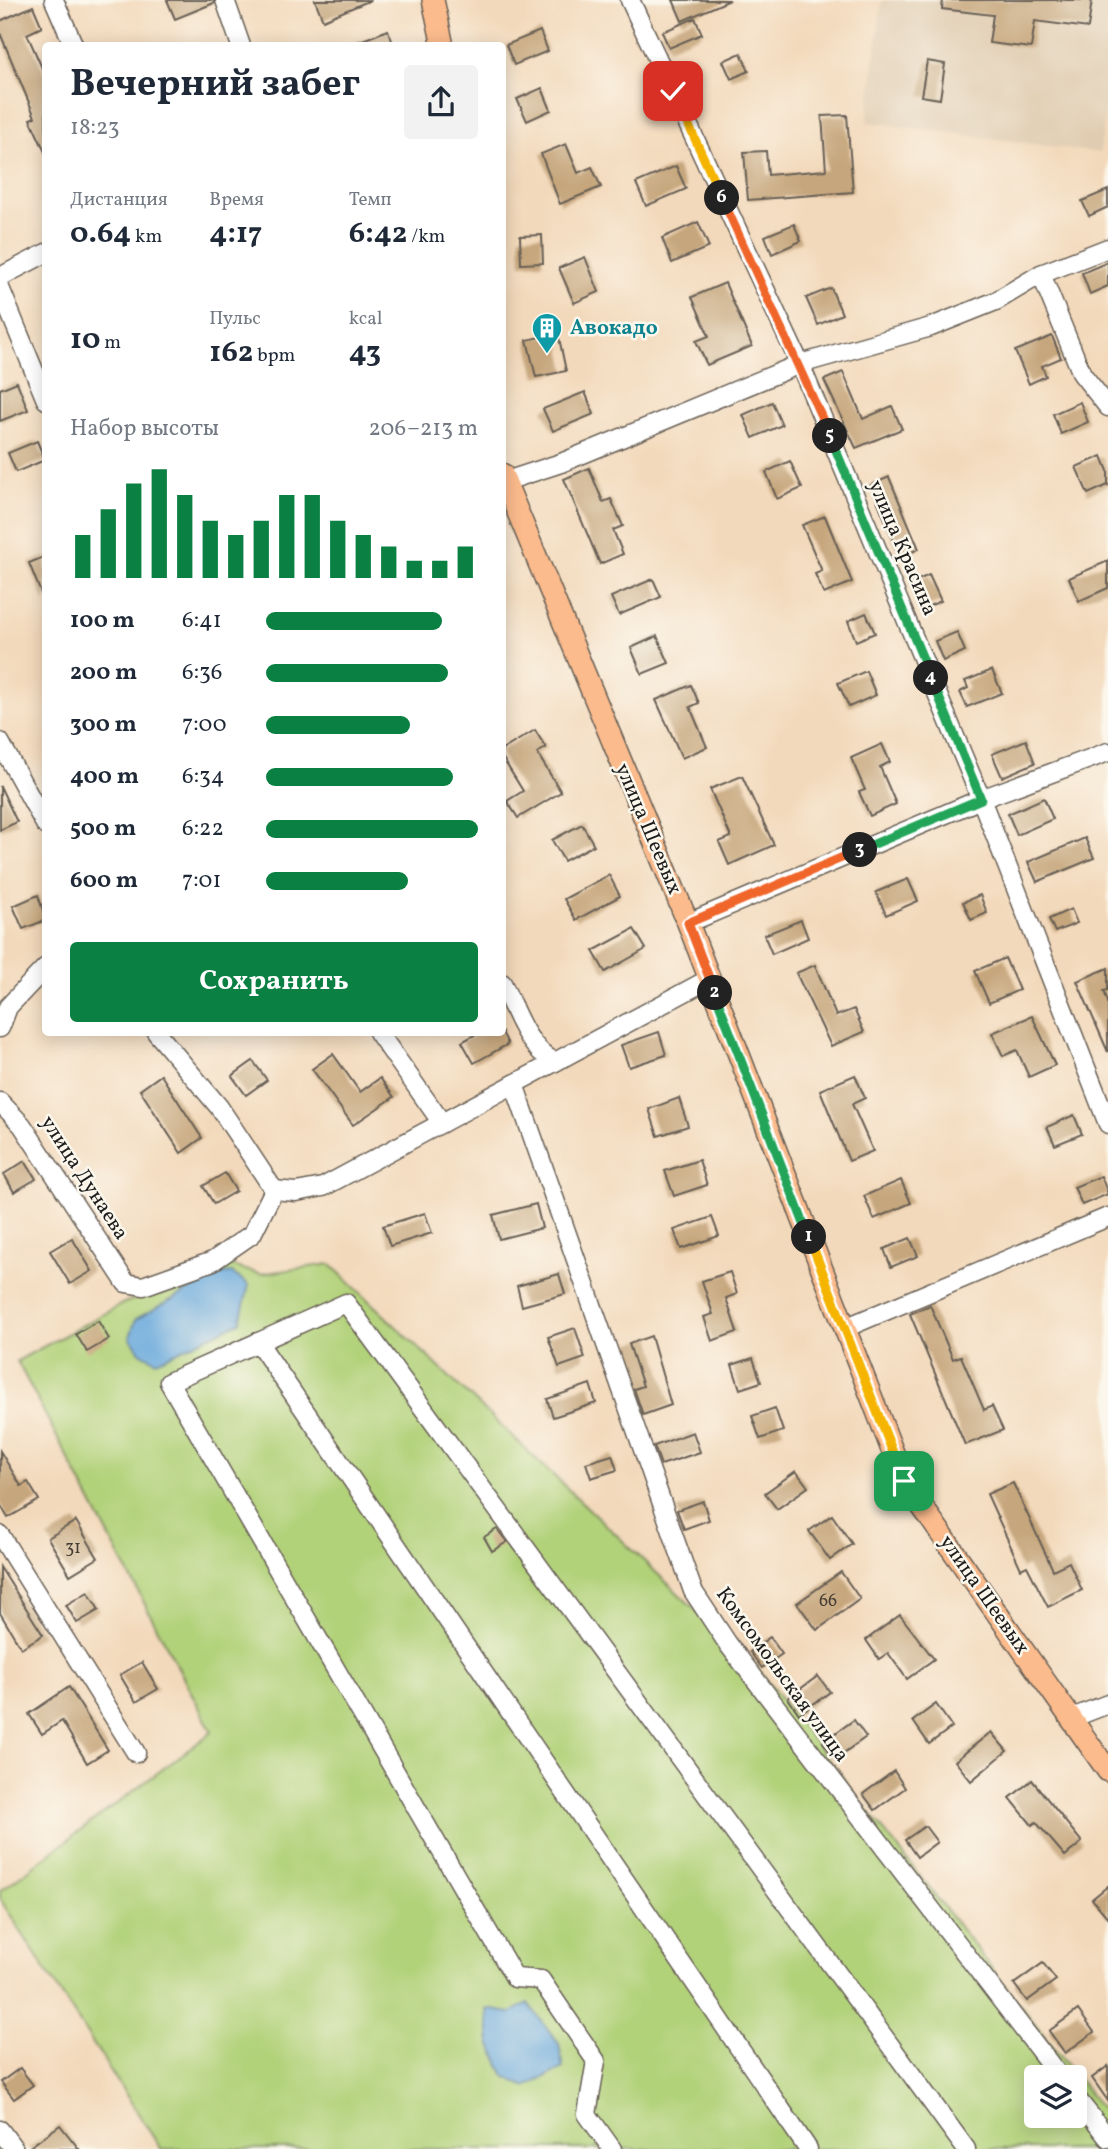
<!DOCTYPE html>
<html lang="ru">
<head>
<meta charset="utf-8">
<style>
	:root { --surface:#fff; --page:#f2f2f3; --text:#1f2937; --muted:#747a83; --accent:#0b8043 }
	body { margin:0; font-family:Vollkorn,serif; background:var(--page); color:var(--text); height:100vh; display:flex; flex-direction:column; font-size:26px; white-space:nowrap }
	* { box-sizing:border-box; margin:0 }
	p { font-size:23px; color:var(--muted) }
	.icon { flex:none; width:38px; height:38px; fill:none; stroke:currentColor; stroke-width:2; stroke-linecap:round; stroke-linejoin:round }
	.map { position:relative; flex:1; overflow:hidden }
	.drawer { position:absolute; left:42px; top:42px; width:464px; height:994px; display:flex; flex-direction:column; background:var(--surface); border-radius:7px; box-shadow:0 4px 18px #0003 }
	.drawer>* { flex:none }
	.fabs { position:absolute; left:1024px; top:2065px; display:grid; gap:14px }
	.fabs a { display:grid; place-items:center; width:63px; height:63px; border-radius:7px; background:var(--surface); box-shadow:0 4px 18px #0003; font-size:35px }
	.pin { position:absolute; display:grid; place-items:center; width:60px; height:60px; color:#fff; margin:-30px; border-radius:14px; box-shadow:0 4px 10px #0006 }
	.km { position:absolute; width:35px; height:35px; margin:-18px; border-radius:50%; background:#222; color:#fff; font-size:19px; line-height:35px; text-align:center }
	.round { display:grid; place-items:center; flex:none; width:74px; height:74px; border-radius:7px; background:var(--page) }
	.headline { display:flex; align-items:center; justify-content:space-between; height:119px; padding:0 28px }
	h1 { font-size:38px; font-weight:700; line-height:52px }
	.metrics { display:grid; grid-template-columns:repeat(3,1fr); gap:10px; height:119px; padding:7px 28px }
	.metrics div { display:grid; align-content:center }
	.metrics b { font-size:30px; font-weight:700 }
	.metrics small { font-size:19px; font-weight:400 }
	.metrics p { font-size:19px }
	.chart { height:196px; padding:14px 28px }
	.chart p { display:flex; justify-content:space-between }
	.chart svg { width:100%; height:126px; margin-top:7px; stroke:var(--accent); stroke-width:6 }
	.action { display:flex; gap:14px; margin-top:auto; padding:14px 28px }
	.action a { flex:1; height:80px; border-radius:7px; background:var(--accent); color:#fff; font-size:28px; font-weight:700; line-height:80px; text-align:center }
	ul { padding:0 28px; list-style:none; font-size:23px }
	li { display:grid; grid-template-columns:112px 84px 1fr; align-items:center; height:52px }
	li i { height:18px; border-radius:9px; background:var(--accent) }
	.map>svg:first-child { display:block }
</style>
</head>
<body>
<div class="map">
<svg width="1108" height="2149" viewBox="0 0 1108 2149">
	<rect width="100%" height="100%" fill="#fbf7ec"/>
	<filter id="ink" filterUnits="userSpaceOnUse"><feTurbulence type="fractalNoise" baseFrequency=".0143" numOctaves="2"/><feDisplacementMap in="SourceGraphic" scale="14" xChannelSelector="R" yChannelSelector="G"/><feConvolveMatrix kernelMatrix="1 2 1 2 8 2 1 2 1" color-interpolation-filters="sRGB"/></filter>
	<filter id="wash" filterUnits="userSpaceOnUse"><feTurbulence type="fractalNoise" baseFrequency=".00686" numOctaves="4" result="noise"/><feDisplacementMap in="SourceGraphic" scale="28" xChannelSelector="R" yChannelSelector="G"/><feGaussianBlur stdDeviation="1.57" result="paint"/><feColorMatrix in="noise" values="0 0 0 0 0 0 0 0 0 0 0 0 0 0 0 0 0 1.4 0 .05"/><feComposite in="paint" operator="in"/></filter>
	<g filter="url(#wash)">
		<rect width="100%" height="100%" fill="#f3d9bb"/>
		<path fill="#e0ccb1" d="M882,0h226v93l-8,60 -233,-31z"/>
		<path fill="#b2d27a" stroke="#67774b" stroke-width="2" fill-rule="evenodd" d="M330,1264l426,403 352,450v23l-13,9h-934l-161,-250v-8l212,-159 -195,-371 107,-58 104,-38 32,9zM1036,2077h38v39h-38z"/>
		<g fill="#69a9dc" stroke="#42627c" stroke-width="2">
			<path d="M232,1273l17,12 -9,37 -83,39 -16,-8 -11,-16 6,-18 83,-45z"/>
			<path d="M528,2003l31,41 4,24 -38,19 -20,-11 -15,-33 -3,-34 24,4z"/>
		</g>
		<g id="blocks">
			<g fill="#c6a67b">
				<path d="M167,0h47v3l-39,16z"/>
				<path d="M315,0h56l-48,20z"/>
				<path d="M673,0h57l-48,21z"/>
				<path d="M943,0h149l-4,28 -53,-7 -4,27 -42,-5 4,-28 -51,-6z"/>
				<path d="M33,6l9,21 -15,7 19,43v77l-16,-35 5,-2 -35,-84v-12z"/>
				<path d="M695,18l7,16 -33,14 -7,-16z"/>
				<path d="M388,30l6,16h-44v-1z"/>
				<path d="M540,31l8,20 -34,14 -8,-20z"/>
				<path d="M741,53l8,18 -18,8 -8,-18z"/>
				<path d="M927,61l18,3 -5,35 -19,-3z"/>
				<path d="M542,88l9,22 -24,11 -10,-22z"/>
				<path d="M847,115l6,77 -105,8 -4,-48 22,-1 2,24 58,-5 -4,-54z"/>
				<path d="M566,144l12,29 14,-6 9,20 -41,17 -19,-50z"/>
				<path d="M676,166l10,23 -40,17 -10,-23z"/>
				<path d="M1108,190v17l-19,9 -7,-15z"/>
				<path d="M698,222l11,25 -37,16 -10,-25z"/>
				<path d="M794,224l7,17 -29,13 -7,-18z"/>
				<path d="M542,235l1,28 -22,1 -1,-28z"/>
				<path d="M585,257l14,35 -25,11 -15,-35z"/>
				<path d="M1108,262v24l-18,8 -8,-21z"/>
				<path d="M725,283l27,63 -45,19 -11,-24 13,-5 -17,-39z"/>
				<path d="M831,288l11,26 -24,11 -12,-27z"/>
				<path d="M558,333l8,38 -30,6 -9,-37z"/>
				<path d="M1052,336l9,22 -19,8 4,10 -17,8 -14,-33z"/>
				<path d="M843,372l20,47 29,-13 10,23 -46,19 -32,-68z"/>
				<path d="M17,382l11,28 -28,11v-32z"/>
				<path d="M585,392l9,22 -41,17 -10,-22z"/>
				<path d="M772,402l10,23 -29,13 -10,-23z"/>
				<path d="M1080,402l8,20 -27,12 -8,-20z"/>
				<path d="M37,441l8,19 -29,12 -8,-19z"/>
				<path d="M1102,456l6,15v14l-20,9 -12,-27z"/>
				<path d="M790,461l12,27 -25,11 -11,-27z"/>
				<path d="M589,468l14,34 8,-3 12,27 -10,4 10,24 -23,10 -36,-85z"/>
				<path d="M889,477l30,72 -19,8 -29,-72z"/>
				<path d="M825,516l27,66 -28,12 -9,-20 7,-3 -20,-46z"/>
				<path d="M46,556v47h-1l-16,-40z"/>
				<path d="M1108,561v27l-29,13 -10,-23z"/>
				<path d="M929,575l12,26 -19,8 -11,-26z"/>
				<path d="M653,579l8,18 -42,18 -8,-18z"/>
				<path d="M866,613l9,20 -19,8 -8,-20z"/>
				<path d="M957,632l8,19 -22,10 -8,-20z"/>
				<path d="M657,636l12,27 -27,11 -11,-26z"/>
				<path d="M992,670l10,23 -35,14 -7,-15 8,-4 -3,-7z"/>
				<path d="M866,671l10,24 -27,12 -11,-24z"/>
				<path d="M691,685l8,18 -9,4 17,40 -25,11 -26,-58z"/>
				<path d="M535,730l11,18 -9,5 24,39 -43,26 -11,-17 16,-10 -21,-34v-7z"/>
				<path d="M1026,740l9,23 -33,14 -10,-23z"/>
				<path d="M882,744l8,18 -10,5 16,37 -26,12 -11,-24 6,-2 -14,-32z"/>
				<path d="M742,776l32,69 -45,20 -10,-23 12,-5 -21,-48z"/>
				<path d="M0,786l17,36 -17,8z"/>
				<path d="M1044,798l9,21 -36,16 -9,-21z"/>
				<path d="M582,824l12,21 -30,16 -12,-21z"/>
				<path d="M1085,838l9,20 -57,24 -9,-20z"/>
				<path d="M609,875l11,21 -44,24 -12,-21z"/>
				<path d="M908,879l10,22 -32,14 -10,-23z"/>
				<path d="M38,895l8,25 -23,9 -10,-23z"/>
				<path d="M980,895l7,18 -16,7 -8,-18z"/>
				<path d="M1071,909l6,14 -22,9 -6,-13z"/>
				<path d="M801,920l7,18 -36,16 -8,-19z"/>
				<path d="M634,929l12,20 -41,23 -12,-21z"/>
				<path d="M1005,958l14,32 -30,13 -14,-32z"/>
				<path d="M815,965l21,51 18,-7 10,23 -33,14 -35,-73z"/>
				<path d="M1108,968v22l-4,1 4,11v50l-31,-71z"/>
				<path d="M1032,1016l23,49 -26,12 -12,-27 -14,6 -11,-23z"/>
				<path d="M480,1032h22l6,12 -34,19 -12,-21z"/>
				<path d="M659,1032l7,23 -37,12 -8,-22z"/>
				<path d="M333,1054l27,38 20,-14 14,19 -41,28 -41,-56z"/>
				<path d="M253,1061l14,19 -21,15 -14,-19z"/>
				<path d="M161,1075l41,63 -21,15 -41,-63z"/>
				<path d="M855,1075l10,23 -13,6 21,47 -24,10 -29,-71z"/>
				<path d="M679,1098l9,28 -30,10 -9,-27z"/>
				<path d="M1074,1115l8,19 -27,11 -8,-18z"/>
				<path d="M699,1160l8,25 -33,11 -9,-25z"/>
				<path d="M25,1161l11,18 -22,13 -10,-18z"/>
				<path d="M225,1173l11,18 -22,13 -11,-18z"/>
				<path d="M1101,1176l7,18 -26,11 -8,-18z"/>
				<path d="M901,1180l10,23 -37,16 -10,-23z"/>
				<path d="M536,1204l6,24 -43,11 -6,-24z"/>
				<path d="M425,1213l7,20 -42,13 -7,-20z"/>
				<path d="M712,1217l7,19 -38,13 -7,-19z"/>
				<path d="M72,1238l20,33 -22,13 -20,-33z"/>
				<path d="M910,1238l8,18 -27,11 -7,-18z"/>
				<path d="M730,1272l7,22 -11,4 11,34 -25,9 -8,-24 9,-3 -11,-33z"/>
				<path d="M559,1274l6,20 -43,12 -5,-20z"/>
				<path d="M930,1305l23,54 8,-3 23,54 8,-4 11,24 -38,15 -55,-131z"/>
				<path d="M98,1321l11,18 -22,13 -11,-18z"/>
				<path d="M575,1328l10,30 -26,9 -11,-30z"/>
				<path d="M651,1336l20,69 -28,10 -9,-26 9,-3 -14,-42z"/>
				<path d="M753,1358l8,24 -21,7 -8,-24z"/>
				<path d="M590,1384l6,19 -43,14 -6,-18z"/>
				<path d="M775,1408l8,23 -23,8 -8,-23z"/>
				<path d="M693,1432l7,20 -39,13 -7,-19z"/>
				<path d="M0,1451l21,35 7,-4 11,18 -31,18 -8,-14z"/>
				<path d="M612,1455l5,15 -26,8 -5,-15z"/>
				<path d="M796,1471l12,16 -31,22 -12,-16z"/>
				<path d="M1013,1483l40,87 16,-8 13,28 -34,17 -21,-41 -6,3 -34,-75z"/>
				<path d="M703,1501l6,19 -25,9 -7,-19z"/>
				<path d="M832,1515l20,29 -22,16 -21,-29z"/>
				<path d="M76,1521l22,37 -28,17 -22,-37z"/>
				<path d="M497,1529l10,13 -15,9 -8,-14z"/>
				<path d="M0,1567l43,68 -22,13 -21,-35z"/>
				<path d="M841,1572l19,27 -43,31 -20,-27z"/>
				<path d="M88,1592l11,18 -22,13 -11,-18z"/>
				<path d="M900,1615l34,44 -27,20 -19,-26 -9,6 -13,-19z"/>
				<path d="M770,1637l12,17 -20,14 -12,-16z"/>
				<path d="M142,1662l16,27 -22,13 -16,-27z"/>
				<path d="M818,1676l12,16 -31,22 -11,-16z"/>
				<path d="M69,1687l39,63 -21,13 -25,-42 -20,13 -13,-20z"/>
				<path d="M936,1704l16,23 -23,17 -16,-23z"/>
				<path d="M854,1720l12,17 -31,22 -12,-17z"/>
				<path d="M991,1732l16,19 -36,30 -16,-20z"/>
				<path d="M894,1771l11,17 -30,22 -12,-16z"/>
				<path d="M1032,1780l50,62 -17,14 -29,-34 -4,3 -22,-27z"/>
				<path d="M925,1826l12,16 -20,15 -12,-17z"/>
				<path d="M1108,1886v32l-16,-19z"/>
				<path d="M1043,1963l13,17 -29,21 -13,-17z"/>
				<path d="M1078,2010l16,22 -29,21 -16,-22z"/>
				<path d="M1108,2066v35l-16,-23z"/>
				<path d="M20,2068l13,17 -19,14 -13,-17z"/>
				<path d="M60,2125l19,24h-52z"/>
			</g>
		</g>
	</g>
	<g filter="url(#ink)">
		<use href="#blocks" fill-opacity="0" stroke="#675e54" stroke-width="2"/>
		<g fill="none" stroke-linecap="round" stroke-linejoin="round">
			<g stroke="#675e54" stroke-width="21">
				<g id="minor">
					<path d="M54,0l20,46"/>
					<path d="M225,0l16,46"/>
					<path d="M630,0l170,364 181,435 127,325"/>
					<path d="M1041,274l41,100 26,33"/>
					<path d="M0,277l46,-24"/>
					<path d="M0,288l46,112"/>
					<path d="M503,482l58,-19 239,-99 131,-37 65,-26 45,-27 67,-26"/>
					<path d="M0,742l46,84"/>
					<path d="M688,923l293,-124 127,-47"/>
					<path d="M502,983c14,29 24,64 53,79"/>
					<path d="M0,1028l8,-21 38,-40"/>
					<path d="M156,1032l63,75 55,83"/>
					<path d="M378,1032l64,91"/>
					<path d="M514,1084l179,507 35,53 332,433"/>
					<path d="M0,1102l22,23 104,158 17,3 70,-25 39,-27 22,-44"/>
					<path d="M274,1190l22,2 27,-5 386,-208"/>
					<path d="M845,1328l263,-111"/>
					<path d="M258,1342l550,807"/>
					<path d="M0,1535l136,218"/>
					<path d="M1072,1718l36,-14"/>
					<path d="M1074,2095l34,43"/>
					<path d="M0,2130l14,19"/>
					<path d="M612,2149l-25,-35 9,-53 -55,-81 -26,-2 -346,-596 177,-79 620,846"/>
				</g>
			</g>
			<g stroke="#675e54" stroke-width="24">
				<g id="major">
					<path d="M433,0l10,46"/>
					<path d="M502,474l186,449 216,558 204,290"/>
				</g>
			</g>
			<use href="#minor" stroke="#fff" stroke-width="18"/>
			<use href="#major" stroke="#fbbb8c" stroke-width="21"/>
		</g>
	</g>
	<g fill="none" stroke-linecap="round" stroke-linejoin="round" filter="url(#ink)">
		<g stroke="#fff" stroke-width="14">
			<path id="split-1" d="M809,1237l95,244"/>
		</g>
		<g stroke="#fff" stroke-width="14">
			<path id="split-2" d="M715,993l94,244"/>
		</g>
		<g stroke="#fff" stroke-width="14">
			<path id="split-3" d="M715,993l-27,-70 172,-73"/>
		</g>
		<g stroke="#fff" stroke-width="14">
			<path id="split-4" d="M860,850l121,-51 -50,-121"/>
		</g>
		<g stroke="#fff" stroke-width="14">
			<path id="split-5" d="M830,436l101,242"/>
		</g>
		<g stroke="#fff" stroke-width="14">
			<path id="split-6" d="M722,198l108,238"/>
		</g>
		<g stroke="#fff" stroke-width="14">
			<path id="split-7" d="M673,91l49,107"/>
		</g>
		<use href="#split-1" stroke="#f5b400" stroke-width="9"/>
		<use href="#split-2" stroke="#22a559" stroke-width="9"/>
		<use href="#split-3" stroke="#f0652b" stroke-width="9"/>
		<use href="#split-4" stroke="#22a559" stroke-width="9"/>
		<use href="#split-5" stroke="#22a559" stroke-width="9"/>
		<use href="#split-6" stroke="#f0652b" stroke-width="9"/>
		<use href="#split-7" stroke="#f5b400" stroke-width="9"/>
	</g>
	<defs>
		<g id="building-pin" transform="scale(1.575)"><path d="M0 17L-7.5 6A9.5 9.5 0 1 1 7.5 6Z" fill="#0f9aa8" stroke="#fbf7ec"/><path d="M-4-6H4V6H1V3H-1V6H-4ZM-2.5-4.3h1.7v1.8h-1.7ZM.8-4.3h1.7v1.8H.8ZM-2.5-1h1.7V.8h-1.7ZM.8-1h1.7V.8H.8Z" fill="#fff"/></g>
	</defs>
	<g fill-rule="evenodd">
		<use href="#building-pin" x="547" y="328"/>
	</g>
	<g text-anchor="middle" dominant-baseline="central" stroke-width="5" stroke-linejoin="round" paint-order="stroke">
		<g font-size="18" fill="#463e34">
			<text x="73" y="1548">31</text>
			<text x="828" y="1601">66</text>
		</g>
		<g font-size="21" font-weight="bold" fill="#0d838f" stroke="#fbf7ec" text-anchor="start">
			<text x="570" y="328">Авокадо</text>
		</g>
		<g font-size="21" fill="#1c1c1c" stroke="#fbf7ec">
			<text transform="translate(902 548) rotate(67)">улица Красина</text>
			<text transform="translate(648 829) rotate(67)">улица Шеевых</text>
			<text transform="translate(84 1178) rotate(57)">улица Дунаева</text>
			<text transform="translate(984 1595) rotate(55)">улица Шеевых</text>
			<text transform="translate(782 1675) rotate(54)">Комсомольская улица</text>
		</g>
	</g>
</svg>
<div class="fabs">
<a><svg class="icon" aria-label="layers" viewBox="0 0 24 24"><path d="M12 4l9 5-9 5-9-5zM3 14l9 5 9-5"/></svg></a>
</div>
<div class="pin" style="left:904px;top:1481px;background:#1e9e55"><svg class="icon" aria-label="arrive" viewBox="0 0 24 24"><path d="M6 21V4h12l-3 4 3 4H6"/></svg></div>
<div class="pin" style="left:673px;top:91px;background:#d93025"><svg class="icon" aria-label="check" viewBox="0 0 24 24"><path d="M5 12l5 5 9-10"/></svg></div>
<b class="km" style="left:809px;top:1237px">1</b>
<b class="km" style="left:715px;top:993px">2</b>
<b class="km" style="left:860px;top:850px">3</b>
<b class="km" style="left:931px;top:678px">4</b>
<b class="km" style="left:830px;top:436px">5</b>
<b class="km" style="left:722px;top:198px">6</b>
<section class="drawer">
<div class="headline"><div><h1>Вечерний забег</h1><p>18:23</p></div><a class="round"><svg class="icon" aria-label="share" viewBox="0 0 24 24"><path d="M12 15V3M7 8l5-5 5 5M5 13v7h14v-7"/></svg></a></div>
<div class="metrics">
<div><p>Дистанция</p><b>0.64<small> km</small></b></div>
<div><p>Время</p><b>4:17</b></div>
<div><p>Темп</p><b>6:42<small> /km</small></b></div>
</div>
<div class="metrics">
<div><b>10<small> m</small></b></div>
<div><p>Пульс</p><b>162<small> bpm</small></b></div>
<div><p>kcal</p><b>43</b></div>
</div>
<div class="chart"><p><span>Набор высоты</span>206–213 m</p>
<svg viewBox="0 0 160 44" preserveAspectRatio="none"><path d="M5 44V29M15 44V20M25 44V11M35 44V6M45 44V15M55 44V24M65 44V29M75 44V24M85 44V15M95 44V15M105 44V24M115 44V29M125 44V33M135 44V38M145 44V38M155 44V33"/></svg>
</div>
<ul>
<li><b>100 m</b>6:41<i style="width:83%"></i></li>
<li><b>200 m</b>6:36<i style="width:86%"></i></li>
<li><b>300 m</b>7:00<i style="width:68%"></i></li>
<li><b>400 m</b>6:34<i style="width:88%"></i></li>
<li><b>500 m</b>6:22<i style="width:100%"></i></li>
<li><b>600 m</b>7:01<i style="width:67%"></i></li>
</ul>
<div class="action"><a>Сохранить</a></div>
</section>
</div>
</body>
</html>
